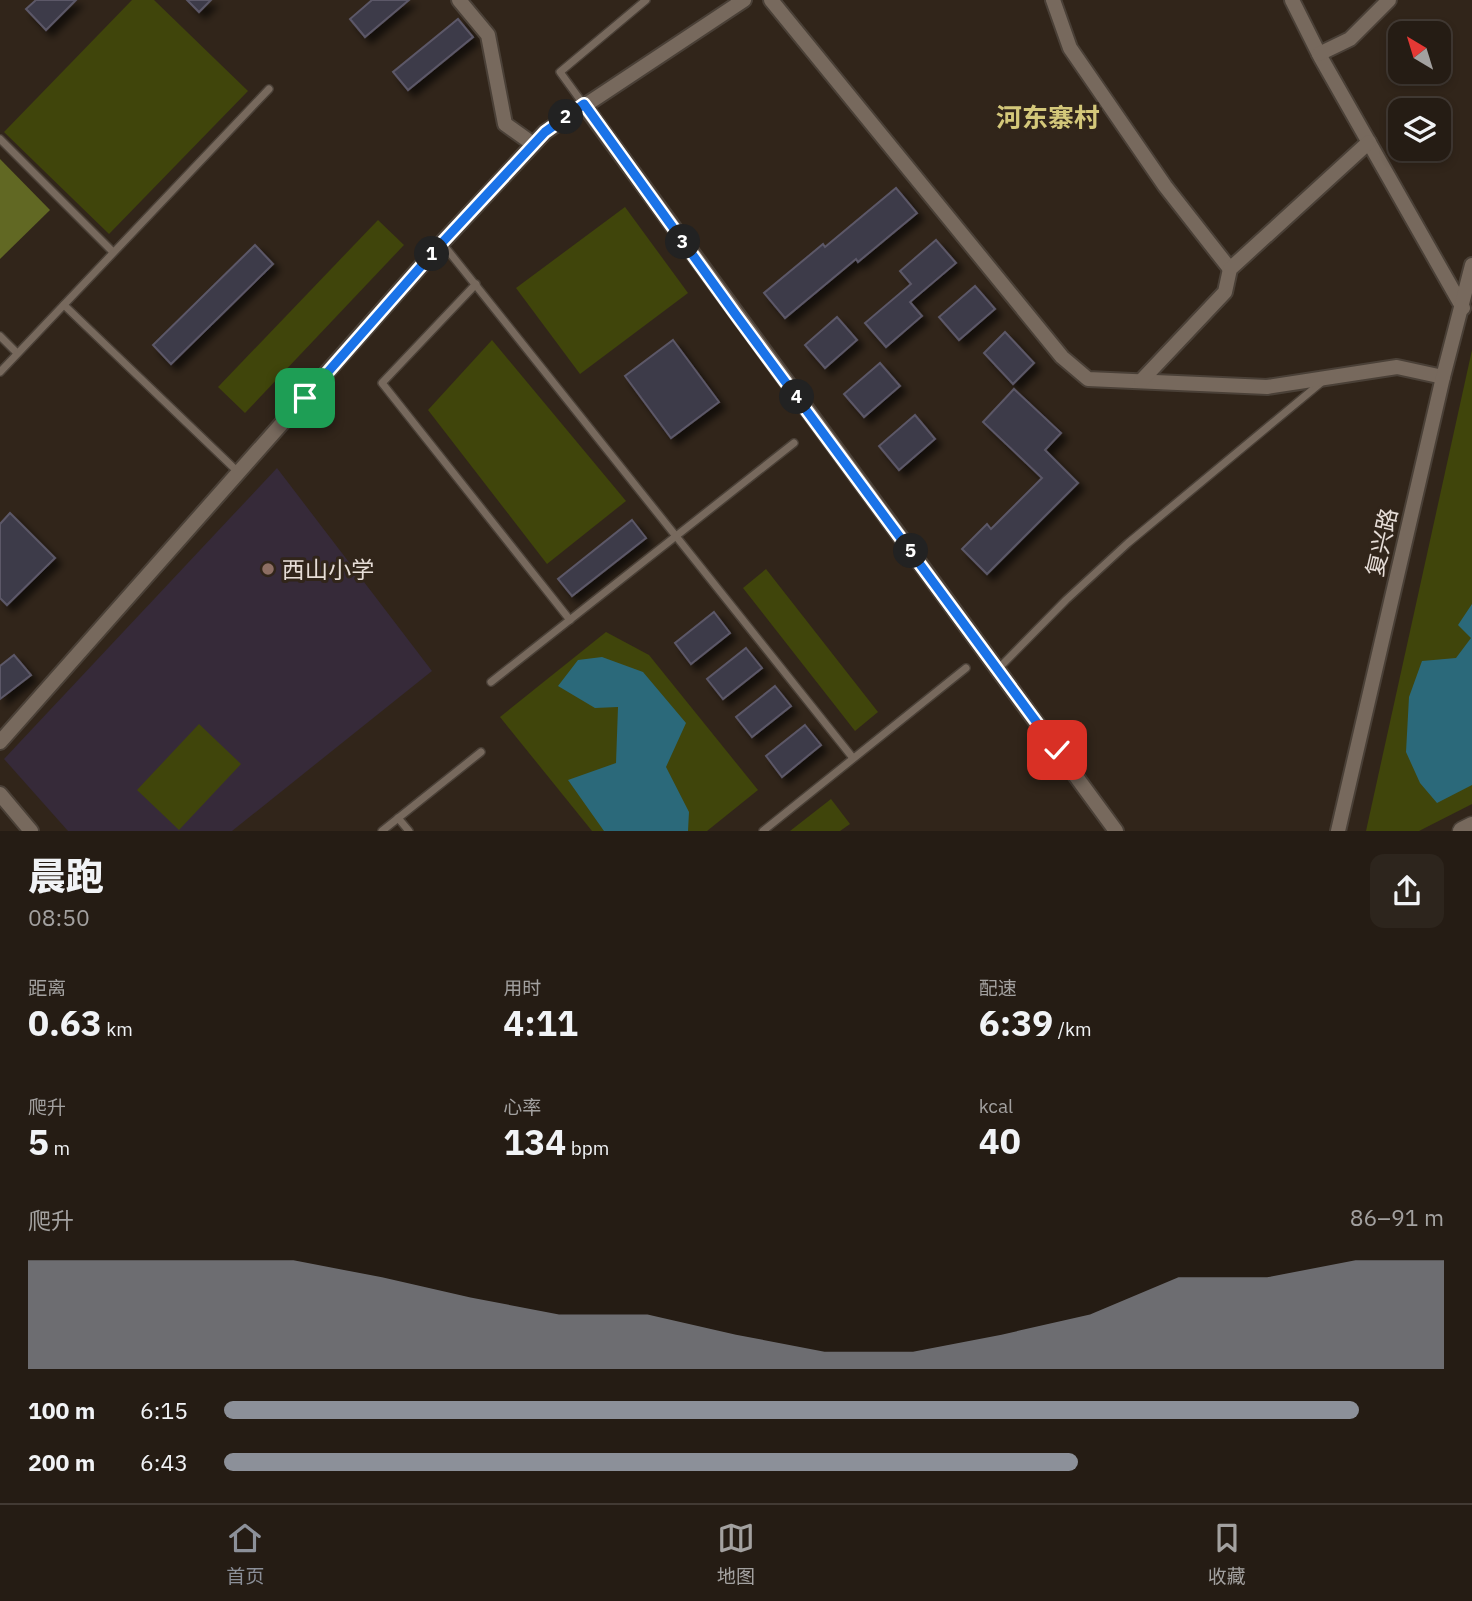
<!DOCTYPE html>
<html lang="zh">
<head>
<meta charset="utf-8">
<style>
	:root { --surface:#251c14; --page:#2d251d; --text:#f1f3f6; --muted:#a3a1a0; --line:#423a34; --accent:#8c9099 }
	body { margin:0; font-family:"IBM Plex Sans","Noto Sans SC",sans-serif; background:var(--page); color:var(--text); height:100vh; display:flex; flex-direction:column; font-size:26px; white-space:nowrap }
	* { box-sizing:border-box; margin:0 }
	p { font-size:23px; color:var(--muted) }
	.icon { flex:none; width:38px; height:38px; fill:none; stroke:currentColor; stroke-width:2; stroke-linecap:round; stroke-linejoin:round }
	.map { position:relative; height:831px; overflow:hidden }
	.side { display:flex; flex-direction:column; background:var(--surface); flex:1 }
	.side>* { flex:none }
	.needle { width:46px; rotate:322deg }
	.controls { position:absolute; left:1388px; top:21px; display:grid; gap:14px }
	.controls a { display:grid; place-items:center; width:63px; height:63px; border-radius:14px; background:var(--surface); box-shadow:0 4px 10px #0003,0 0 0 2px var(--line); font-size:35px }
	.pin { position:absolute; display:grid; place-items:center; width:60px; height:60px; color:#fff; margin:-30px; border-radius:14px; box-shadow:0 4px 10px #0006 }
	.km { position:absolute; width:35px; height:35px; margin:-18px; border-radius:50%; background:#222; color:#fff; font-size:19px; line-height:35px; text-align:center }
	.round { display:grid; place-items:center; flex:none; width:74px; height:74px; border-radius:14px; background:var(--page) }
	.headline { display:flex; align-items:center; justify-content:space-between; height:119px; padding:0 28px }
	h1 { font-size:38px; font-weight:800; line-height:52px }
	.stats { display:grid; grid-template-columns:repeat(3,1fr); gap:10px; height:119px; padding:7px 28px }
	.stats div { display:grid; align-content:center }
	.stats b { font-size:35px; font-weight:800 }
	.stats small { font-size:19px; font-weight:400 }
	.stats p { font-size:19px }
	.chart { height:196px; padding:14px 28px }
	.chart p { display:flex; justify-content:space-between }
	.chart svg { width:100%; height:126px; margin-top:7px; fill:var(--accent); opacity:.7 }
	ul { padding:0 28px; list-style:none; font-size:23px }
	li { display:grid; grid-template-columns:112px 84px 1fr; align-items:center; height:52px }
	li i { height:18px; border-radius:9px; background:var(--accent) }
	.tab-bar { display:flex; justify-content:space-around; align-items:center; height:98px; border-top:2px solid var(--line); background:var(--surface); font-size:19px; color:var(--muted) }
	.tab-bar a { display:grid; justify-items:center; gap:4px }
	.tab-bar .current { color:var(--accent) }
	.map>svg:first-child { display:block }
</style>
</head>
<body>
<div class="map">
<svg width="1472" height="831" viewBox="0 0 1472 831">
	<defs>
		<filter id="shadow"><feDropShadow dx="6" dy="6" stdDeviation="3.5" flood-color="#0009"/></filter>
	</defs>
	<rect width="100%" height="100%" fill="#31251a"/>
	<path fill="#362a39" d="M277,468l155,203 -200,160h-164l-64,-72z"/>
	<g fill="#40450b">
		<path d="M132,0h22l94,91 -139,143 -105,-102z"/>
		<path d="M625,207l63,86 -108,81 -64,-86z"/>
		<path d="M378,220l26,25 -159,168 -27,-26z"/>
		<path d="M492,340l134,161 -79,63 -119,-154z"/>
		<path d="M1472,350v454l-53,27h-53z"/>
		<path d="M766,569l112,143 -23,19 -112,-143z"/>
		<path d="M606,632l43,23 109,135 -51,41h-115l-92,-114z"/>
		<path d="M199,724l42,40 -62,66 -42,-40z"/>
		<path d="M831,799l19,25 -10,7h-50z"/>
	</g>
	<path fill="#616823" d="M0,159l50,51 -50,49z"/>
	<g fill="#2b697a">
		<path d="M1472,604v181l-35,18 -17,-20 -14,-31 3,-55 13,-36 34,-3 15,-20 -13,-13z"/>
		<path d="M602,657l41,15 43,51 -20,44 23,45 -1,19h-84l-36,-51 48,-17 2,-56 -23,1 -37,-22 20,-26z"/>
	</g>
	<g fill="#3d3a49" stroke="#5c5868" stroke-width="2" filter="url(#shadow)">
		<path d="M36,0h40l-30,30 -20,-21z"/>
		<path d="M187,0h24l-12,12z"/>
		<path d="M372,0h37l-44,37 -15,-18z"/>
		<path d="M458,19l15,18 -65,53 -15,-18z"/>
		<path d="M896,188l21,25 -59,49 -2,-3 -71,59 -21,-25 59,-49 2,3z"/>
		<path d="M936,240l20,23 -46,39 12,14 -36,31 -21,-24 46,-39 -11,-13z"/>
		<path d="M255,245l18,19 -102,100 -18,-19z"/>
		<path d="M975,286l20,23 -36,31 -20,-23z"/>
		<path d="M837,317l20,23 -32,28 -20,-23z"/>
		<path d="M1005,332l29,31 -21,21 -29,-31z"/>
		<path d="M673,340l46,62 -48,36 -46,-62z"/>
		<path d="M880,363l20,23 -36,31 -20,-23z"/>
		<path d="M1014,389l47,44 -16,17 33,33 -91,91 -25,-25 25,-25 4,5 51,-51 -59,-56z"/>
		<path d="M915,415l20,24 -36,31 -20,-24z"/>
		<path d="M10,513l45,45 -48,47 -7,-7v-74z"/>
		<path d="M632,520l14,18 -74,58 -14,-17z"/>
		<path d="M714,612l16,21 -39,31 -16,-21z"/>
		<path d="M746,648l16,20 -39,31 -16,-20z"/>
		<path d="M14,655l17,20 -31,24v-33z"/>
		<path d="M775,686l16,20 -39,31 -16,-20z"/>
		<path d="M805,725l16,20 -39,32 -16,-21z"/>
	</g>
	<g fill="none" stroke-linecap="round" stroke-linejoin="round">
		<g stroke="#4a4037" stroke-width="10">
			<g id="lane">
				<path d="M584,105l-24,-33 86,-72"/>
				<path d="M0,139l113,113"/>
				<path d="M442,243l411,515"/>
				<path d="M476,284l-94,99 188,237"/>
				<path d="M64,305l174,167"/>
				<path d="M0,336l17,17"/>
				<path d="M0,372l269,-283"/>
				<path d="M999,668l67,-68 62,-57 195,-162"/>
				<path d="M491,682l303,-239"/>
				<path d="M398,818l11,13"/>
				<path d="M382,831l99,-79"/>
				<path d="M763,831l203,-163"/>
			</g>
		</g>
		<g stroke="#4a4037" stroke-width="18">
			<g id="street">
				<path d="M459,0l29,35 17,89 28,20"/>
				<path d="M771,0l291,357 26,22 179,8 130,-20 46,10"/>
				<path d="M1053,0l17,48 95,138 65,83"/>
				<path d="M1292,0l29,58 142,250"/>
				<path d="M1319,54l31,-15 39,-39"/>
				<path d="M584,105c176,243 356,483 532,726"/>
				<path d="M1141,381l84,-89 5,-23 139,-127"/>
				<path d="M0,742l438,-495 107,-115 199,-132"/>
				<path d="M0,794l31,37"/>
				<path d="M1338,831l105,-454 29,-112"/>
			</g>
		</g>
		<g stroke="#4a4037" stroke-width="21">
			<path id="secondary" d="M1462,831l10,-5"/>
		</g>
		<use href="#lane" stroke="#77695d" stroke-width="7"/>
		<use href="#street" stroke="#77695d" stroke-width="14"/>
		<use href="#secondary" stroke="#77695d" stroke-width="18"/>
	</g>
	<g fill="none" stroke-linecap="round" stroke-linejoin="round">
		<g stroke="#fff" stroke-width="14">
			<path id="route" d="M305,398l133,-151 107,-115 39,-28 152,211 321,435"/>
		</g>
		<use href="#route" stroke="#1a73e8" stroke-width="9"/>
	</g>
	<circle fill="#8d6e63" stroke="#31251a" stroke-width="2.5" cx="268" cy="569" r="7"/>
	<g text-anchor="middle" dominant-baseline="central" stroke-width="6" stroke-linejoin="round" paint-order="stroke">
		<g font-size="23" fill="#e6ddd7" stroke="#31251a">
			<text transform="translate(1381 542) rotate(-77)">复兴路</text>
		</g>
		<g font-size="23" fill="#e6ddd7" stroke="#31251a" text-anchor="start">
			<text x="282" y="569">西山小学</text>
		</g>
		<g font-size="26" font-weight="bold" fill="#d4c87a" stroke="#31251a">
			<text x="1048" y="117">河东寨村</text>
		</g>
	</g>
</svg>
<div class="controls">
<a><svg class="needle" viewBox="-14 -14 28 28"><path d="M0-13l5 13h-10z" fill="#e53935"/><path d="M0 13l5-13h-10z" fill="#a3a1a0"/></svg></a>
<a><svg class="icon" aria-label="layers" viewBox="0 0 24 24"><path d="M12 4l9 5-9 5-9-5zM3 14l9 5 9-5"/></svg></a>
</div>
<div class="pin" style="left:305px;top:398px;background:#1e9e55"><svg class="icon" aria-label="arrive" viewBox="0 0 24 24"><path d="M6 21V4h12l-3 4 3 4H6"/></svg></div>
<div class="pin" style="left:1057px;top:750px;background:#d93025"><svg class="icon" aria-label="check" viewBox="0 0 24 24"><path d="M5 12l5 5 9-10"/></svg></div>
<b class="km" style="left:432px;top:254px">1</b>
<b class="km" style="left:566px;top:117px">2</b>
<b class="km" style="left:683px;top:242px">3</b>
<b class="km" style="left:797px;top:397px">4</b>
<b class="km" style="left:911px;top:551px">5</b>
</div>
<section class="side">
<div class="headline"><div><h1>晨跑</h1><p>08:50</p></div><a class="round"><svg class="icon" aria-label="share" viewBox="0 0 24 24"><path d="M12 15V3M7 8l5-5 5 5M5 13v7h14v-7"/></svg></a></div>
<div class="stats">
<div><p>距离</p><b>0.63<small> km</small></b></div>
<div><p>用时</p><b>4:11</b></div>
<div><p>配速</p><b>6:39<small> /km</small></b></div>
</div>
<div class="stats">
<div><p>爬升</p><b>5<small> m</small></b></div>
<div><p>心率</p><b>134<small> bpm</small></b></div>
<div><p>kcal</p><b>40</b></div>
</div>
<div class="chart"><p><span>爬升</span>86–91 m</p>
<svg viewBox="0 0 160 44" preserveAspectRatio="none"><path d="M0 44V6L10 6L20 6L30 6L40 12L50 19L60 25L70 25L80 32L90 38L100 38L110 32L120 25L130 12L140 12L150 6L160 6V44z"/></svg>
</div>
<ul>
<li><b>100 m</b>6:15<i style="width:93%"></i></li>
<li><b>200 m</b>6:43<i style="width:70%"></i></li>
</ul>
</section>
<nav class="tab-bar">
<a class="current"><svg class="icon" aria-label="home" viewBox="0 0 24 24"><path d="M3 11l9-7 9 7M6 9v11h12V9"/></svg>首页</a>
<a><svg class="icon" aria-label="map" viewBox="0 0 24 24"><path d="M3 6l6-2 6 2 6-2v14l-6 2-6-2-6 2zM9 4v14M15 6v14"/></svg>地图</a>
<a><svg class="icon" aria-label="saved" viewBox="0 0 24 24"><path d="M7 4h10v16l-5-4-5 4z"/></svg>收藏</a>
</nav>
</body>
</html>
